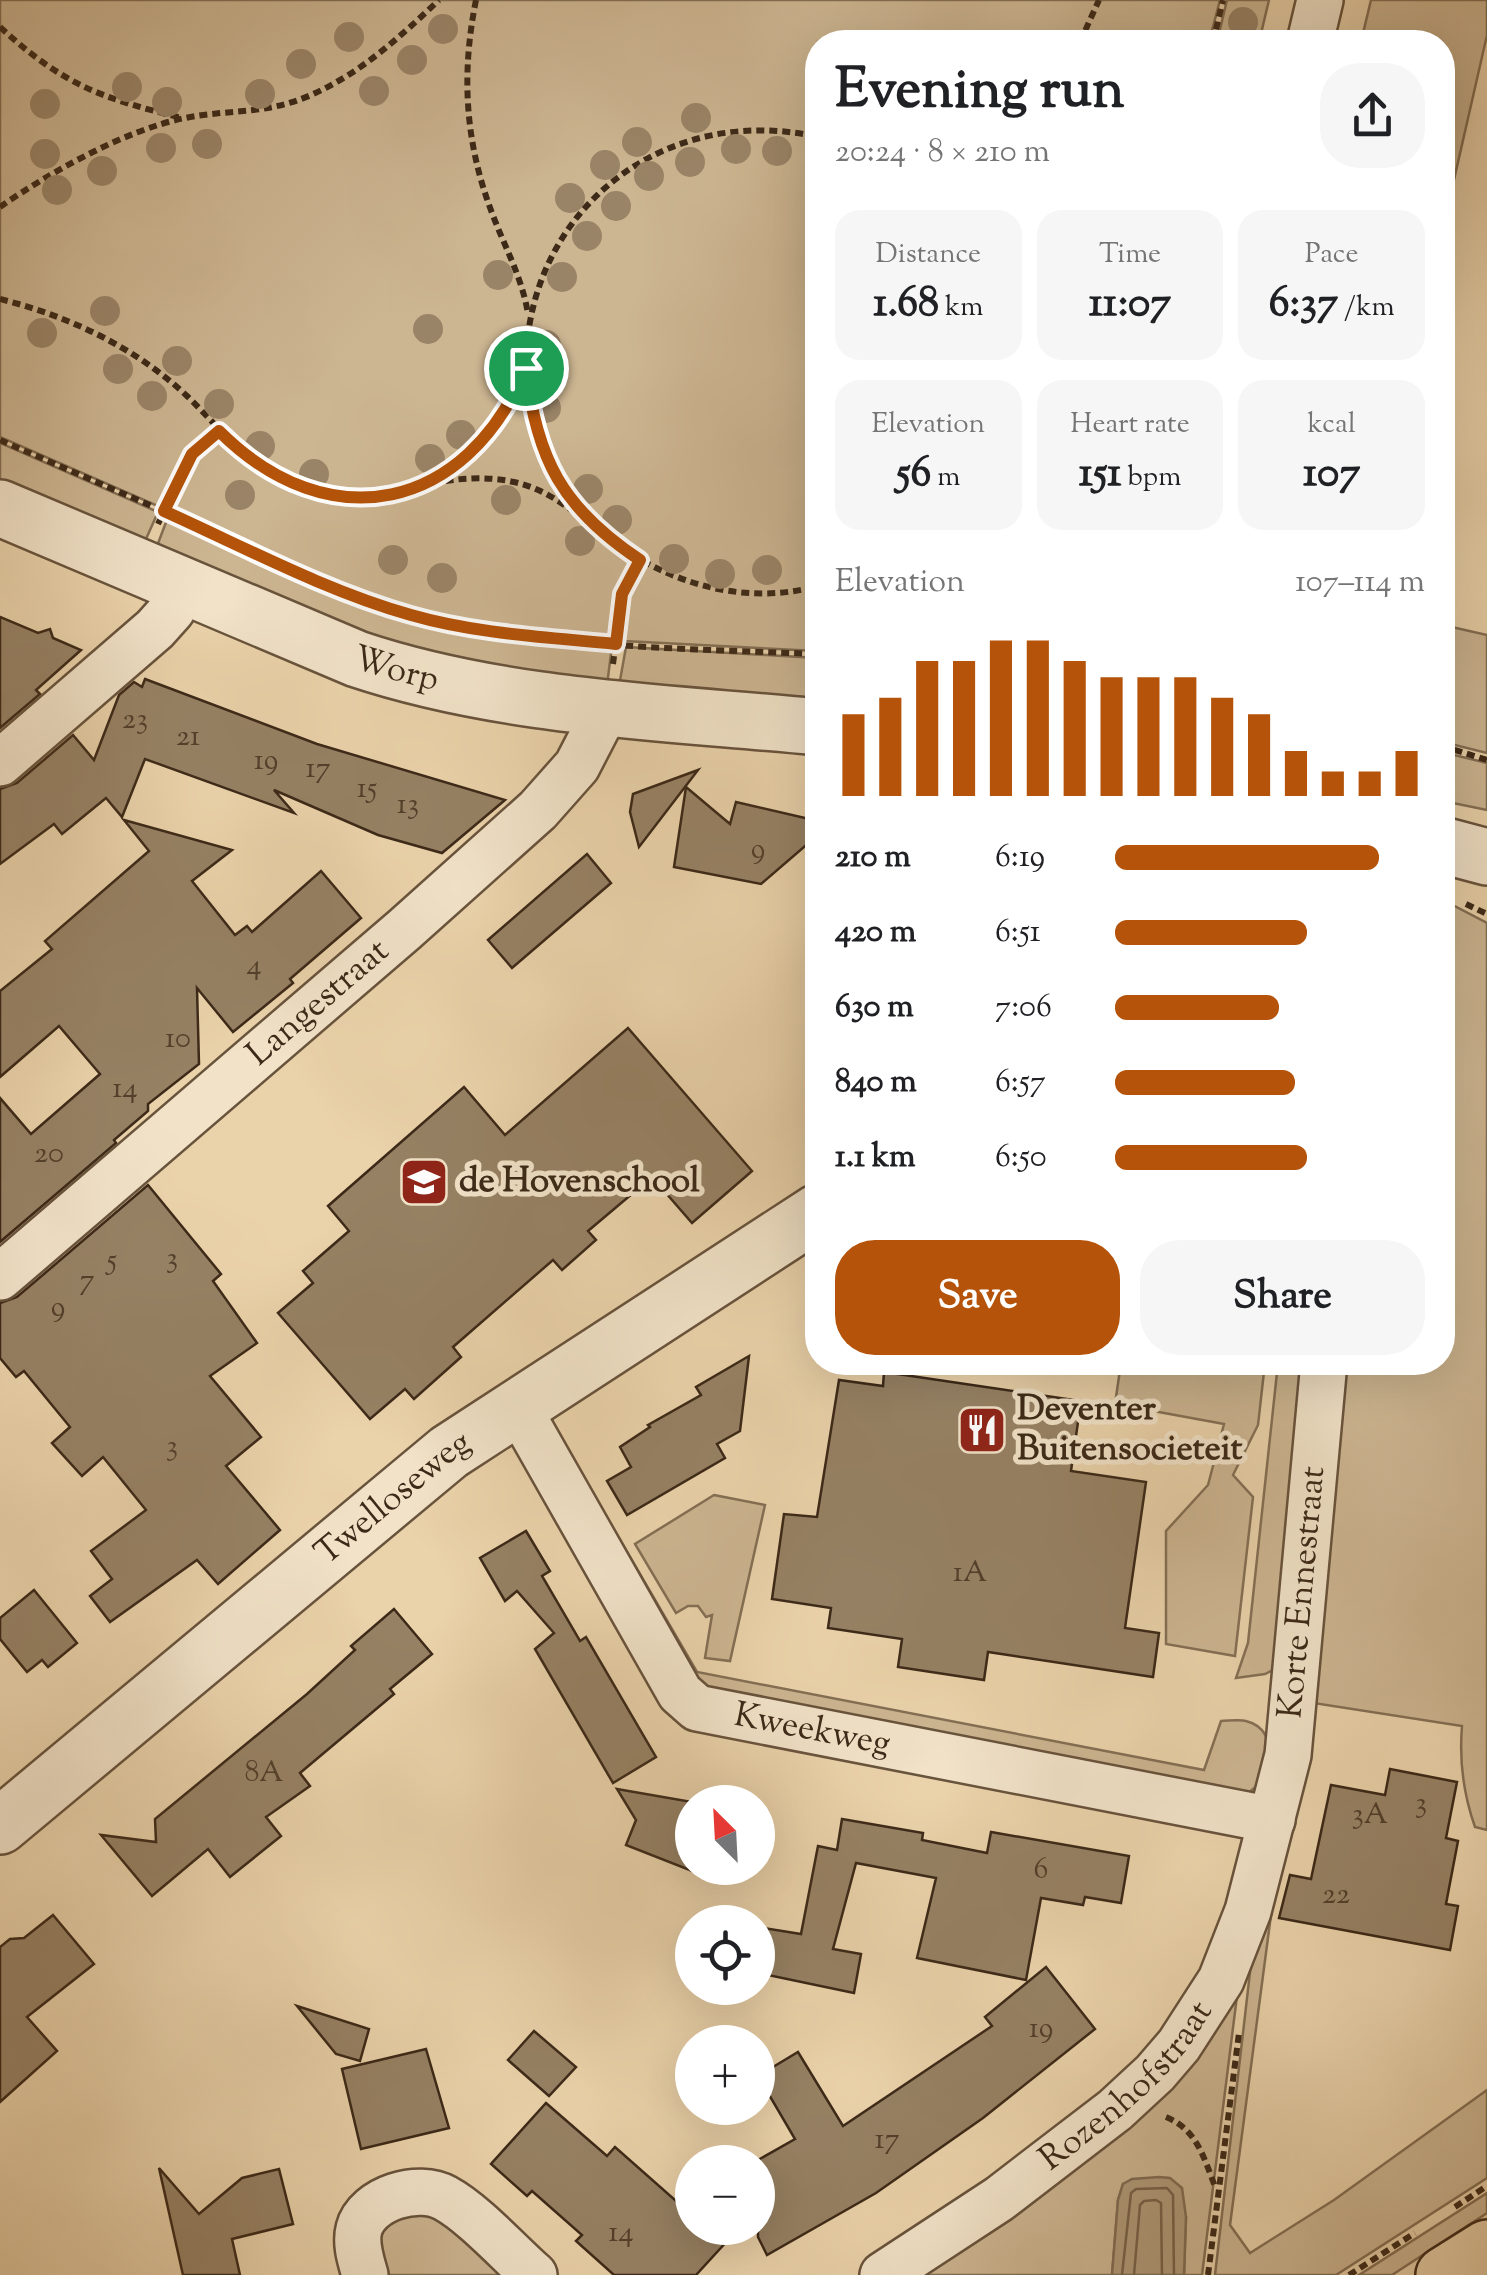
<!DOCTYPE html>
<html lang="en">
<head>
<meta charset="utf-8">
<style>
	:root { --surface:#fff; --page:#f6f6f6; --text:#202124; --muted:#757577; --accent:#b45309 }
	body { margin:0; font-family:"Sorts Mill Goudy",serif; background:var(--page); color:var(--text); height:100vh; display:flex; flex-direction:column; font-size:38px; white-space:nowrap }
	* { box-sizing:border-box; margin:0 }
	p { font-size:32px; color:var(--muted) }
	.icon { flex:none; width:55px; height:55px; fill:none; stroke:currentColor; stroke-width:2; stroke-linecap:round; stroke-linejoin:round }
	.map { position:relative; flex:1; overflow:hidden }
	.panel { position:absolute; left:805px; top:30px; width:650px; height:1345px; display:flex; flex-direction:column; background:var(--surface); border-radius:40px; box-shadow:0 10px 40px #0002 }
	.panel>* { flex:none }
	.needle { width:65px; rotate:336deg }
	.controls { position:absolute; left:675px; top:1785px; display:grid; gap:20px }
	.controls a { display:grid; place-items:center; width:100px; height:100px; border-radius:50%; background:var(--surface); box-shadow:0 10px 40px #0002; font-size:50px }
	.pin { position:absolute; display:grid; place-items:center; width:85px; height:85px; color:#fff; margin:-42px; border:5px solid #fff; border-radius:50%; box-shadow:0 2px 10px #0007 }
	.round { display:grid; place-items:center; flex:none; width:105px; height:105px; border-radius:40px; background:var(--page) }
	.headline { display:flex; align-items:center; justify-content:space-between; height:170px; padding:0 30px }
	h1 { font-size:55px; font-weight:700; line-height:75px }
	.figures { display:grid; grid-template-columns:repeat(3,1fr); gap:15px; height:170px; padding:10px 30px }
	.figures div { display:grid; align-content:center; border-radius:25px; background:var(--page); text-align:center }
	.figures b { font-size:42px; font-weight:700 }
	.figures small { font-size:28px; font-weight:400 }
	.figures p { font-size:28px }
	.chart { height:280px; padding:20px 30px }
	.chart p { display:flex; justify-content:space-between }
	.chart svg { width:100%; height:180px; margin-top:10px; stroke:var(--accent); stroke-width:6 }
	.button { display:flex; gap:20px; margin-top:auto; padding:20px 30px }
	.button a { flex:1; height:115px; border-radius:40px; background:var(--accent); color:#fff; font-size:40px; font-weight:700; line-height:115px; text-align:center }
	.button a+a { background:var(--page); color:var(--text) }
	ul { padding:0 30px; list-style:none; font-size:32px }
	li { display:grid; grid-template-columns:160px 120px 1fr; align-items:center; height:75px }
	li i { height:25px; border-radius:12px; background:var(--accent) }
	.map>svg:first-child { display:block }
</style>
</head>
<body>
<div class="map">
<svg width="1487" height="2275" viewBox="0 0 1487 2275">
	<rect width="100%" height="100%" fill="#ead2aa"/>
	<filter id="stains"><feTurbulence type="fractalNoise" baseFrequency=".002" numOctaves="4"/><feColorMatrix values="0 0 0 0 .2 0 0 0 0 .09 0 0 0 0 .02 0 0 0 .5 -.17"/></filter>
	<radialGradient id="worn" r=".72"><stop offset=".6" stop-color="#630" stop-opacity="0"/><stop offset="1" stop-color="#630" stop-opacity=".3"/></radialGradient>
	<g fill="#ccb591" stroke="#846f54" stroke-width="2.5">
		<path d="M0,0h1220l-11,42h-391l-1,609 -193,-10v-6l-10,-1 -1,5c-68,-6 -138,-8 -204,-28 -82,-25 -160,-66 -239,-100l2,-5 -7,-4 -5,5 -160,-70z"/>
		<path d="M1227,0h42l-10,42h-42z"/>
		<path d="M1371,0h116v35l-44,193 -1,-186h-81z"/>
		<path d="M0,443l158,69 -16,36 -142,-60z"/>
		<path d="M168,517l241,102 61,13 142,14 -5,39 -201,-30 -252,-101z"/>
		<path d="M1443,625l44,10v118l-44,-11z"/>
		<path d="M626,647l191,11v45l-198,-17z"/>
		<path d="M1442,752l45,11v47l-44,-9z"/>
		<path d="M1443,900l44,23v907l-12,-3c-12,-34 -16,-65 -13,-101l-155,-24 32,-339 103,-1z"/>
		<path d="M1121,1363h144l-7,62 -25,50 20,22 -18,159 -69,-12v-113l42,-46 16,-61 -109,-20z"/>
		<path d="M1278,1363h36l-29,301 -20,10 -29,4 12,-35z"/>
		<path d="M714,1495l51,10 -35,156 -25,-3 7,-43 -6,2 -8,-11h-10l-12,7 -41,-69z"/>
		<path d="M616,1533l81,139 507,98 17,-49c7,0 18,-2 25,0 36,9 26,59 0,73l-544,-104 -94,-151z"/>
		<path d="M1273,1900l-43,325 20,28 84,-53 153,-110v88l-151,97h-121l37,-320z"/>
		<path d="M1238,1988l-36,287h-18l2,-58 -63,-33 -5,16 -6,75h-200z"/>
		<path d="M1487,2193v20l-95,62h-33z"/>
		<path d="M429,2209l81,66h-128l-2,-45 9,-12z"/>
	</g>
	<path fill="#af9978" stroke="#816c52" stroke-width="2.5" d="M1159,2177l11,1 12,10 4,29 -2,58h-72l6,-75 5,-16 9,-5z"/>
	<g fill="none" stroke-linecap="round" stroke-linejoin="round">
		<g stroke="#766148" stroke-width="2.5">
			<path d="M1122,2275l9,-82 5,-4 31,-1 6,7 1,80"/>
			<path d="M1134,2275l6,-70 4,-4 12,-1 5,3 1,72"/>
		</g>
	</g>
	<g fill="#968164" stroke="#3c2918" stroke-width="2.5">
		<path d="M0,617l38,16 12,-4 3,9 28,12 -45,40 4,4 -40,34z"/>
		<path d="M145,679l172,65 188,56 -63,53 -64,-18 -104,-45 20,23 -149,-54 -23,58 -16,-19 -44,36 -8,-10 -54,40v-75l17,-6 56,-48 21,25 25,-65 15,-13 8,5z"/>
		<path d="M698,770l-59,77 -9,-35 3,-18z"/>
		<path d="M686,787l44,37 6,-22 82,19v14l-57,49 -87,-17z"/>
		<path d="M124,820l108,30 -40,31 43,54 12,-9 5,6 69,-61 40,47 -71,61 3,4 -60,49 -36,-44 2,76 -51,40v7l-34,29 2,3 -116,99v-144l31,36 69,-60 -41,-48 -59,51v-86l52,-42 -7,-8 104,-90z"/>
		<path d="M587,854l24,29 -99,85 -24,-28z"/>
		<path d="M628,1028l124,143 -60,52 -40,-46 -64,54 8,9 -34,30 -9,-10 -100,87 8,10 -47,42 -9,-10 -35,30 -92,-106 35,-30 -10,-12 46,-40 -21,-25 136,-119 41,48z"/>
		<path d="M148,1185l73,89 -8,7 44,62 -47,33 51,61 -35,29 54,64 -62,54 -21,-24 -87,62 -20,-26 22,-17 -21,-28 55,-41 -43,-53 -21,19 -30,-33 18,-16 -46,-56 -8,6 -16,-19v-55l17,-6z"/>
		<path d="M749,1356l-9,75 -23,13 8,14 -98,57 -20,-34 24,-14 -11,-20 30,-20 -2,-2 53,-30 -5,-8z"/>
		<path d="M884,1372l197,29 -10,70 75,11 -21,146 34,5 -6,44 -165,-25 -4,28 -86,-13 4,-28 -74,-11 3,-20 -59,-9 12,-85 33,3 22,-137 44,6z"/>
		<path d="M526,1531l24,40 -8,5 38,65 6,-4 70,120 -43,26 -78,-134 19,-16 -37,-42 -12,10 -25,-43z"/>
		<path d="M34,1590l43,53 -29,24 -6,-7 -15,12 -27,-33v-21z"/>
		<path d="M394,1609l38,45 -42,35 4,5 -94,79 10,13 -44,31 15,19 -51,41 -22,-28 -56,47 -51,-61 55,7 -1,-23 152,-125 48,-44 -4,-4z"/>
		<path d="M1390,1769l67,13 -11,56 12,3 -12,63 12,2 -8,44 -171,-32 11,-43 21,4 20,-94 54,10z"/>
		<path d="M617,1789l75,13v69l-66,-26 10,-25z"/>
		<path d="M842,1819l81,14 -1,7 65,13 4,-21 138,24 -8,47 -36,-6 -2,8 -42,-7 -15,82 -109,-22 19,-80 -80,-15 -23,86 28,5 -7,39 -96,-20v-46l43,7 17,-88 19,4z"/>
		<path d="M53,1915l41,49 -67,53 30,34 -57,51v-155l10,-8 14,-1z"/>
		<path d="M1046,1967l49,62 -112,89 -107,75 -109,62 -9,-18v-77l37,-21 -37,-63 40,-24 45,74 149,-100 -7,-9z"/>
		<path d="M297,2006l72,23 -9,32 -24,-7z"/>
		<path d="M534,2031l42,36 -27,29 -41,-36z"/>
		<path d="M426,2049l23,79 -88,21 -19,-80z"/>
		<path d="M546,2103l61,53 8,-9 77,68v13h47l-43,47h-82l-38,-34 6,-6 -50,-44 -5,5 -36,-32z"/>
		<path d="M159,2168l40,46 43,-36 37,-9 14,55 -61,15 8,36h-57z"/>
	</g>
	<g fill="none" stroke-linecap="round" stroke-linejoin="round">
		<g stroke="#68533c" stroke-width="50">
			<g id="minor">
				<path d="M1310,42l10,-42"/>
				<path d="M0,763l155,-134 17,-19 11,-26"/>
				<path id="s1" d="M0,1277l405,-348 133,-119 39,-44 31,-60"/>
				<path id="s2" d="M517,1406l163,287 17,15 575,112"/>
				<path d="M365,2275c-4,-14 -10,-31 -6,-46 8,-31 60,-46 86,-31 28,15 64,55 89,77"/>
				<path id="s3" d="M883,2275l116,-76 116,-89 40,-37 24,-28 42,-65 27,-69 40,-156 36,-393"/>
			</g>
		</g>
		<g stroke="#68533c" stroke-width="60">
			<g id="tertiary">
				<path id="s4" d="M0,508l357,151c147,49 307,53 461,68"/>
				<path d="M1442,845l45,12"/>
				<path id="s5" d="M0,1826l449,-374 369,-240"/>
			</g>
		</g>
		<g stroke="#3c2918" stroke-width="60">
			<path id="primary" d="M1444,2275l43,-27"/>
		</g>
		<g stroke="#3c2918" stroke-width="6" stroke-dasharray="8 5" stroke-linecap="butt">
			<path d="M476,0c-15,74 -11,142 16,213 13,35 30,64 36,101"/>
			<path d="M0,27c63,58 101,71 182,91"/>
			<path d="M1080,42l19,-42"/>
			<path d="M1213,42l10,-42"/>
			<path d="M0,207c49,-34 125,-77 185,-89 44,-9 81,-3 126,-23 50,-22 89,-58 128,-95"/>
			<path d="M0,299c68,17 135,48 187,97 31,30 56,64 96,84 81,40 150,-16 231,2 40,9 65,35 96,58 60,44 135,66 208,46"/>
			<path d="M0,440l356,155c146,53 308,53 462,59"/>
			<path d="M434,481c43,-30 71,-63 91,-112"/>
			<path d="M577,509c-27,-43 -52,-90 -51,-142 0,-157 139,-265 292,-230"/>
			<path d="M158,524l34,-70 27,-23"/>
			<path d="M613,664l9,-69 18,-35"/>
			<path d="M1442,746l45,14"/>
			<path d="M1466,904l21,10"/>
			<path d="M1166,2117c32,13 38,42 50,72"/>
			<path d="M1455,2207l32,-21"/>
			<path d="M1208,2275l31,-242"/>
			<path d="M1349,2275l66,-42"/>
		</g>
		<use href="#minor" stroke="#f1e2c8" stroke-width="45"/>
		<use href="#tertiary" stroke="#f1e2c8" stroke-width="55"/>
		<use href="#primary" stroke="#ead2aa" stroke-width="55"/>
	</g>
	<g fill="#9a8467">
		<circle cx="1243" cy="22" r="15"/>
		<circle cx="443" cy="29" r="15"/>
		<circle cx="349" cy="37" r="15"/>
		<circle cx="412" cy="60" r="15"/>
		<circle cx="301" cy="64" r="15"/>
		<circle cx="127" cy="87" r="15"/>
		<circle cx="374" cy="91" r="15"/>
		<circle cx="260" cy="94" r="15"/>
		<circle cx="167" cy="102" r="15"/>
		<circle cx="45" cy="104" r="15"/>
		<circle cx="696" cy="118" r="15"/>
		<circle cx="637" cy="142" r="15"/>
		<circle cx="207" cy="144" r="15"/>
		<circle cx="161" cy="148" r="15"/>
		<circle cx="736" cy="149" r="15"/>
		<circle cx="777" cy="151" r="15"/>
		<circle cx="45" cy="154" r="15"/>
		<circle cx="690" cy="162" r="15"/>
		<circle cx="605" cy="165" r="15"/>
		<circle cx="102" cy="171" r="15"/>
		<circle cx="649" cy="176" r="15"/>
		<circle cx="57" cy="190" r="15"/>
		<circle cx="570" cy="198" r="15"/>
		<circle cx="616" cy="206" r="15"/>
		<circle cx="587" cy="236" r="15"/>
		<circle cx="498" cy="275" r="15"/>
		<circle cx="562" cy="277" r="15"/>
		<circle cx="105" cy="311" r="15"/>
		<circle cx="428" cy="329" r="15"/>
		<circle cx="42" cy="333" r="15"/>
		<circle cx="546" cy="345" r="15"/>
		<circle cx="177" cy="361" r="15"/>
		<circle cx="504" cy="362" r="15"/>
		<circle cx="118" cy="369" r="15"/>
		<circle cx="152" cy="396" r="15"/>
		<circle cx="219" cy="404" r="15"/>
		<circle cx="546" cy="408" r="15"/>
		<circle cx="461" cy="435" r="15"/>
		<circle cx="260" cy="446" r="15"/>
		<circle cx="430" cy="459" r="15"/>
		<circle cx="314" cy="474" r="15"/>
		<circle cx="588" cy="489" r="15"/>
		<circle cx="240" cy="495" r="15"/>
		<circle cx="506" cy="500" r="15"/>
		<circle cx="617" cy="520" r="15"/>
		<circle cx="580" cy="541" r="15"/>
		<circle cx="674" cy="559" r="15"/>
		<circle cx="393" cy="560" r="15"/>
		<circle cx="767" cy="570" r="15"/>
		<circle cx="720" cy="574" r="15"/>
		<circle cx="442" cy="578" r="15"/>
	</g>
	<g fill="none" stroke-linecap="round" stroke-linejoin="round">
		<g stroke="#fff" stroke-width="20">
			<path id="route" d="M526,368c10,91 37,141 114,192l-18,34 -6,50c-69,-7 -139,-10 -205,-29 -85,-24 -167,-68 -247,-104l28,-57 27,-23c110,110 248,80 307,-63z"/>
		</g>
		<use href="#route" stroke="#b45309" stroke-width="12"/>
	</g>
	<defs>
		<g id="school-square" transform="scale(2.5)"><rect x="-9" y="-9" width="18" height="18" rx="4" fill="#8f2418" stroke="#f1e2c8"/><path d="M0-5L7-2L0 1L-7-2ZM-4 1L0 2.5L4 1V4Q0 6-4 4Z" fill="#fff"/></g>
		<g id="restaurant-square" transform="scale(2.5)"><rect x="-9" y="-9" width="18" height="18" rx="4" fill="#8f2418" stroke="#f1e2c8"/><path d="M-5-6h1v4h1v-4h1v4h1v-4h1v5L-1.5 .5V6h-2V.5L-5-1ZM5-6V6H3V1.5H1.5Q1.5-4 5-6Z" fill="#fff"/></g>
	</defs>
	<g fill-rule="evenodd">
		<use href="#school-square" x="424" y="1182"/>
		<use href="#restaurant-square" x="982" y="1430"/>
	</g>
	<g text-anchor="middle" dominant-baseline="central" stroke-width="10" stroke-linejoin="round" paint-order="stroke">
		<g font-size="30" fill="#523f2b">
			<text x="135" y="720">23</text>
			<text x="188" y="737">21</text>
			<text x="266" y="761">19</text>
			<text x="318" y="769">17</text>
			<text x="367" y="789">15</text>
			<text x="408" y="805">13</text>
			<text x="758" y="850">9</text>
			<text x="254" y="966">4</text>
			<text x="178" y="1039">10</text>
			<text x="125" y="1089">14</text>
			<text x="49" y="1154">20</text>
			<text x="172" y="1259">3</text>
			<text x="112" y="1261">5</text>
			<text x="87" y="1281">7</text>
			<text x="58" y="1308">9</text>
			<text x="172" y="1447">3</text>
			<text x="970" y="1573">1A</text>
			<text x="264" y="1773">8A</text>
			<text x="1421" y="1804">3</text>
			<text x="1370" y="1815">3A</text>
			<text x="1041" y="1870">6</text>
			<text x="1336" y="1895">22</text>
			<text x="1041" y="2029">19</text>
			<text x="887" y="2140">17</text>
			<text x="621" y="2233">14</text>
		</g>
		<g font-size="35" fill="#3c2918" stroke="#f1e2c8">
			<text stroke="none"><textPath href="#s4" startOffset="428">Worp</textPath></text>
			<text stroke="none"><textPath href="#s1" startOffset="420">Langestraat</textPath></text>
			<text stroke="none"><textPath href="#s5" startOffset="512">Twelloseweg</textPath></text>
			<text stroke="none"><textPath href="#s3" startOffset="852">Korte Ennestraat</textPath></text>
			<text stroke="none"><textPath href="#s2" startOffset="470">Kweekweg</textPath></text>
			<text stroke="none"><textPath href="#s3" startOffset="310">Rozenhofstraat</textPath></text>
		</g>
		<g font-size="35" font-weight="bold" fill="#3c2918" stroke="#f1e2c8" text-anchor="start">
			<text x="459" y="1182">de Hovenschool</text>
			<text x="1017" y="1410">Deventer<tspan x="1017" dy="40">Buitensocieteit</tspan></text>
		</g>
	</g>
	<rect width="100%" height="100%" filter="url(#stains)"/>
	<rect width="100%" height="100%" fill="url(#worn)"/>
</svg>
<div class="controls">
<a><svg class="needle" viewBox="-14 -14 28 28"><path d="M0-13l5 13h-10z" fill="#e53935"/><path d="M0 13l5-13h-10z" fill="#757577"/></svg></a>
<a><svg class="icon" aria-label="locate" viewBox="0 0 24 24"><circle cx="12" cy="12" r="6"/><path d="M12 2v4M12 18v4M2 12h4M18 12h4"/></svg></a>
<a>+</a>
<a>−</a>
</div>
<div class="pin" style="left:526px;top:368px;background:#1e9e55"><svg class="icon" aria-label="arrive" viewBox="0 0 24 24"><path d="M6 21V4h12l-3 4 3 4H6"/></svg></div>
<section class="panel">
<div class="headline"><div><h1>Evening run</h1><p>20:24 · 8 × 210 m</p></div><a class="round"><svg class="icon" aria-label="share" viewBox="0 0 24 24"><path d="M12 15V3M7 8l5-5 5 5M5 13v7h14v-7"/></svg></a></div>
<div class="figures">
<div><p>Distance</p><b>1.68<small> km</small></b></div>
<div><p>Time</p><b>11:07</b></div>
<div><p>Pace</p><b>6:37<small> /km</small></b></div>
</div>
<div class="figures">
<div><p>Elevation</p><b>56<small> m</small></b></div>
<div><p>Heart rate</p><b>151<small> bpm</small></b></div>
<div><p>kcal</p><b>107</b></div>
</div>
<div class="chart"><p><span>Elevation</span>107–114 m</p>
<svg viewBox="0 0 160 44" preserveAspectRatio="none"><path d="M5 44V24M15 44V20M25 44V11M35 44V11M45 44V6M55 44V6M65 44V11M75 44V15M85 44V15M95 44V15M105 44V20M115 44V24M125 44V33M135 44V38M145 44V38M155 44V33"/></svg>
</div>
<ul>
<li><b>210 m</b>6:19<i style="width:85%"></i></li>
<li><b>420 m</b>6:51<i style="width:62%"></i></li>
<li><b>630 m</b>7:06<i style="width:53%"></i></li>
<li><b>840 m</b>6:57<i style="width:58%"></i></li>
<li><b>1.1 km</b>6:50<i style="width:62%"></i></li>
</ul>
<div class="button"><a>Save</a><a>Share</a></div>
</section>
</div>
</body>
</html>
